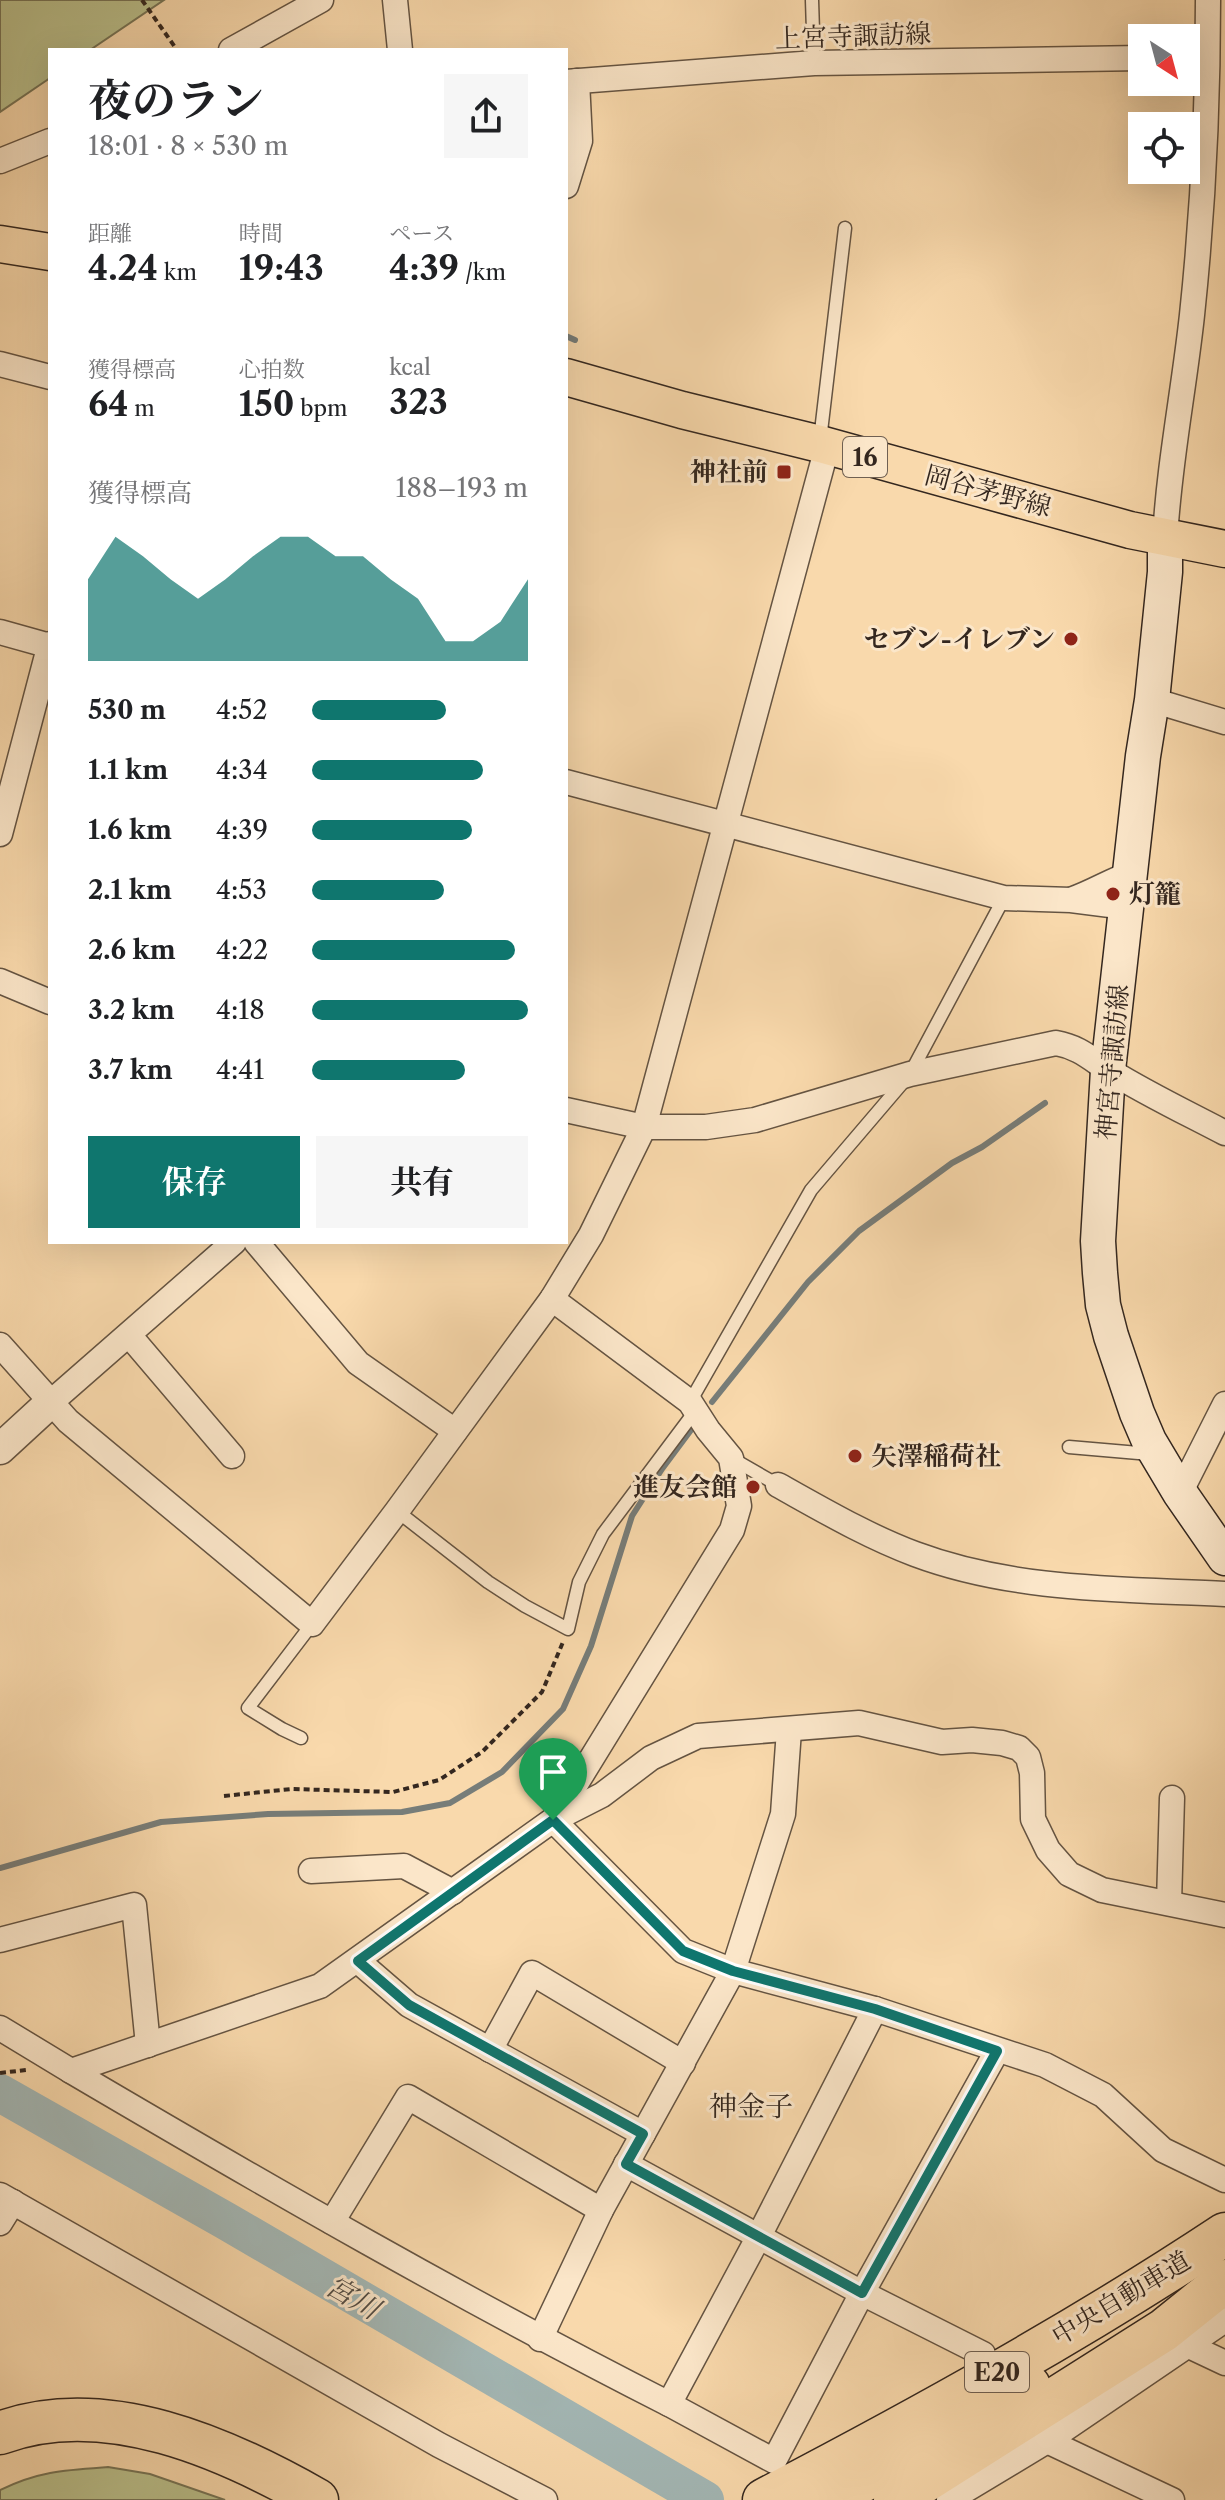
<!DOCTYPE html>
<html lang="ja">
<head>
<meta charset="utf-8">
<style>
	:root { --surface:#fff; --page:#f6f6f6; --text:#202124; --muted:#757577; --accent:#0f766e }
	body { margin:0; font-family:"Libre Caslon Text","Noto Serif JP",serif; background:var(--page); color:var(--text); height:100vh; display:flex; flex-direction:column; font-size:30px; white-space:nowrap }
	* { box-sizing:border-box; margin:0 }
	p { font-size:26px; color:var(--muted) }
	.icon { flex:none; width:44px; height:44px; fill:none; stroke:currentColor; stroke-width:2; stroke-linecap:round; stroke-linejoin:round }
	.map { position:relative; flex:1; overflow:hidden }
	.panel { position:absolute; left:48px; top:48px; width:520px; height:1196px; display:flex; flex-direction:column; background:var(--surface); border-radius:0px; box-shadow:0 8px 32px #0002 }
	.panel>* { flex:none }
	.needle { width:52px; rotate:144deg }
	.controls { position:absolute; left:1128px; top:24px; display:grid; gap:16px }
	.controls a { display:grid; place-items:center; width:72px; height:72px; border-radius:0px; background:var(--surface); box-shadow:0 8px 32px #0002; font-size:40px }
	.pin { position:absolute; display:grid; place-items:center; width:68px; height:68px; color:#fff; margin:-82px -34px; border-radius:50% 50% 50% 0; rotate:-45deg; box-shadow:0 0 8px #0007 }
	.pin .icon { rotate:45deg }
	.round { display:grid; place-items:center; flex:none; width:84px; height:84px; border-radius:0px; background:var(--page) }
	.summary { display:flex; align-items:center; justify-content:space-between; height:136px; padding:0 40px }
	h1 { font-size:44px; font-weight:700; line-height:60px }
	.figures { display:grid; grid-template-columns:repeat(3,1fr); gap:12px; height:136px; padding:8px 40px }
	.figures div { display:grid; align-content:center }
	.figures b { font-size:34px; font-weight:700 }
	.figures small { font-size:22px; font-weight:400 }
	.figures p { font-size:22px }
	.chart { height:224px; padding:16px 40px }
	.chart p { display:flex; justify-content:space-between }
	.chart svg { width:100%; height:144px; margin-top:8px; fill:var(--accent); opacity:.7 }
	.action { display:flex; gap:16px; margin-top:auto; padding:16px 40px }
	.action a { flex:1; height:92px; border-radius:0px; background:var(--accent); color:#fff; font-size:32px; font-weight:700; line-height:92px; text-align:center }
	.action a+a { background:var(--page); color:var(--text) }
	ul { padding:0 40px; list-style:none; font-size:26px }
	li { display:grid; grid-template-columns:128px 96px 1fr; align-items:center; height:60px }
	li i { height:20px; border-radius:10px; background:var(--accent) }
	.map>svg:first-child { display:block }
</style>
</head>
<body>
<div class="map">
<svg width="1225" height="2500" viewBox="0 0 1225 2500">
	<rect width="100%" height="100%" fill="#f9d9ac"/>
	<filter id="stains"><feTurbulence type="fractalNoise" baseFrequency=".0025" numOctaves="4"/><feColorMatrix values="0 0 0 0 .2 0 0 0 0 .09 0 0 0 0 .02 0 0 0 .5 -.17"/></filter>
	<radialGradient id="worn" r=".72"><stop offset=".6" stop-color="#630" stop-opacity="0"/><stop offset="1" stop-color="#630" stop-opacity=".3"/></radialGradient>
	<g fill="#bac08c" stroke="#777456" stroke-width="2">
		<path d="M0,0h164l-74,50h-40v28l-50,34z"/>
		<path d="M108,2467l42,7 75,26h-225v-10c39,-19 65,-20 108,-23z"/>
	</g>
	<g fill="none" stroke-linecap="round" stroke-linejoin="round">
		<g stroke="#777d79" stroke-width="6">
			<path d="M566,336l9,4"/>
			<path d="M712,1402l96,-120 51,-51 93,-68 30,-16 63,-44"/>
			<path d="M0,1868l161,-46 107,-8 134,-2 48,-9 52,-31 61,-63 28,-63 41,-130 30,-47 32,-43"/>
		</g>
		<path stroke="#a3b7b5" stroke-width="38" d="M0,2093l226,128 479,279"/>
		<g stroke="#655442" stroke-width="15">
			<g id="service">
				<path d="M812,0l2,63"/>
				<path d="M820,440l25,-212"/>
				<path d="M690,1402l121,-212 99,-116 94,-176"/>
				<path d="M1069,1447l81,7"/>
				<path d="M731,1458l47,27"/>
				<path d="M397,1511l91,71 37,24 43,23 11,-47 24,-48 93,-124"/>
				<path d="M301,1738l-19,-9 -34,-21 64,-84"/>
			</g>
		</g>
		<g stroke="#655442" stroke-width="27">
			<g id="minor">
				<path d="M395,0l5,50"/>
				<path d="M231,50l90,-50"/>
				<path d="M566,82l248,-19 328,-5"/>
				<path d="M0,161l50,-20"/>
				<path d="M566,186l14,-45 -3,-60"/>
				<path d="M0,364l50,13"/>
				<path d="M1165,538c4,-75 19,-148 27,-223 11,-104 16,-210 16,-315"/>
				<path d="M0,632l50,14"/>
				<path d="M1152,700l73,22"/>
				<path d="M566,782l438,116 67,2 55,7"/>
				<path d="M0,834l50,-190"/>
				<path d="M1073,899c20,-7 37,-18 57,-25"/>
				<path d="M0,981l50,21"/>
				<path d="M566,1110l78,17h62l49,-7 155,-46 146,-31c23,4 35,16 54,28 37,23 77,42 115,62"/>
				<path d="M256,1242l102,121 97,68"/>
				<path d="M552,1299l138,103 18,28 23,28 8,48 -7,24 -177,288"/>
				<path d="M129,1335l103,121"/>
				<path d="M0,1345l68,76 244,203 85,-113 155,-212 39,-64 53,-108 183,-680"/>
				<path d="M50,1403l184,-161"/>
				<path d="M778,1485c45,25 89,51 137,69 99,37 207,35 310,40"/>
				<path d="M1180,1493l45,-89"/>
				<path d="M789,1730l-6,84 -50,157 142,38 170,56 58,30 60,55 62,30"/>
				<path d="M553,1820l130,131 50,20 -90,163"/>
				<path d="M311,1871l93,-5 49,26"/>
				<path d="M1169,1903l3,-105"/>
				<path d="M0,1940l134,-35 14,140"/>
				<path d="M358,1961l51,44 234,129 -42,76 -61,129"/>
				<path d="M0,2028l71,43 249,-85 233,-166 49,-25 49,-37 47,-22 161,-13 83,19 30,-2 30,3 17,5 9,9 4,16 1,46 15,31 21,24 33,16 123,25"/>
				<path d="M490,2050l42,-77 151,90"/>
				<path d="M71,2071c197,116 395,230 598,333l89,-166 117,-229"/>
				<path d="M626,2164l236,129 -88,168 -105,-57"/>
				<path d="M0,2195l439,250 106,55"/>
				<path d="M332,2222l76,-125 193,113"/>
				<path d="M0,2223l13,-21"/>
				<path d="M1189,2346l36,17"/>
				<path d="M983,2354l-121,-61 135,-242"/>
				<path d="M1047,2441l125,59"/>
				<path d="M949,2500l98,-59 178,-121"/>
			</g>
		</g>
		<g stroke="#655442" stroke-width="33">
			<path id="tertiary" d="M0,1449l50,-46"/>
		</g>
		<g stroke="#34271f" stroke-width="37">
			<path id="secondary" d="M1165,538v34l-13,128 -9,56 -35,314 -10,171 2,32 3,32 8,31 26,77 12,28 31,52 45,65"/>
		</g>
		<g stroke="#34271f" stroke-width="39">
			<g id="primary">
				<path d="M0,244l50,8"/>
				<path d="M566,377l116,33 138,34 310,86 95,19"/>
			</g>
		</g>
		<g stroke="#34271f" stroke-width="45">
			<g id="motorway">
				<path d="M0,2433c105,-39 226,15 317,67"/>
				<path d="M764,2500c157,-82 313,-168 461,-266"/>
				<path d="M826,2500l109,-57 94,-57"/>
				<path d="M895,2500l269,-170 61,-49"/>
			</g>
		</g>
		<g stroke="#34271f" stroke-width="4" stroke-dasharray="6 4" stroke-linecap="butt">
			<path d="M142,0l35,50"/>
			<path d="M224,1796l67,-7 102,3 46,-12 43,-28 60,-60 21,-50"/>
			<path d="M0,2073l26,-3"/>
		</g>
		<use href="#service" stroke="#fbe6c9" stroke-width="12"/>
		<use href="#minor" stroke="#fbe6c9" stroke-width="24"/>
		<use href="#tertiary" stroke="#fbe6c9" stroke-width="30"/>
		<use href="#secondary" stroke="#fbe6c9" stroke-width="34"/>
		<use href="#primary" stroke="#f9d9ac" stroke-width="36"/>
		<use href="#motorway" stroke="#f9d9ac" stroke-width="42"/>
	</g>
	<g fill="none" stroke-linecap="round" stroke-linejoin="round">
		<g stroke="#fff" stroke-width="16">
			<path id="route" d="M553,1820l130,131 50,20 142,38 122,42 -135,242 -236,-129 17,-30 -234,-129 -51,-44z"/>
		</g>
		<use href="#route" stroke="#0f766e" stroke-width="10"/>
	</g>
	<g fill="#8f2418" stroke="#fbe6c9" stroke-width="3">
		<rect x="776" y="464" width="16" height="16" rx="4"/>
		<circle cx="1071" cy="639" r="8"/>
		<circle cx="1113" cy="894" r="8"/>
		<circle cx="855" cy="1456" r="8"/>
		<circle cx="753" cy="1487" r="8"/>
	</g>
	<g text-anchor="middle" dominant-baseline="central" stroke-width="6" stroke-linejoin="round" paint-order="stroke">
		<g fill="#fbe6c9" stroke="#706052" stroke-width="2">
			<rect x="843" y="437" width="44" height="40" rx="6"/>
			<rect x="965" y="2352" width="64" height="40" rx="6"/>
		</g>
		<g font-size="24" font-weight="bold" fill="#34271f">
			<text x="865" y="457">16</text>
			<text x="997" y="2372">E20</text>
		</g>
		<g font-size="26" fill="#34271f" stroke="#fbe6c9">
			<text transform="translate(853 36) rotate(-2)">上宮寺諏訪線</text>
			<text transform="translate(988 491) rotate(15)">岡谷茅野線</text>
			<text transform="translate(1112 1062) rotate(-85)">神宮寺諏訪線</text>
			<text transform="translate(1121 2298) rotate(-31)">中央自動車道</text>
		</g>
		<g font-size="26" font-weight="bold" fill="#34271f" stroke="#fbe6c9" text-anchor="end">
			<text x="768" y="472">神社前</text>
			<text x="1055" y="639">セブン-イレブン</text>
			<text x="1129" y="894" text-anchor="start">灯籠</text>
			<text x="871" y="1456" text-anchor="start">矢澤稲荷社</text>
			<text x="737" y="1487">進友会館</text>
		</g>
		<g font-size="28" fill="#34271f" stroke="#fbe6c9">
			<text x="751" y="2106">神金子</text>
		</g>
		<g font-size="28" font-style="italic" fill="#504b44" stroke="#fbe6c9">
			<text transform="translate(353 2297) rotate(30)">宮川</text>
		</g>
	</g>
	<rect width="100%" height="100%" filter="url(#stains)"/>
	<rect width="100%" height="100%" fill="url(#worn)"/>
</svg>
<div class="controls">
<a><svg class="needle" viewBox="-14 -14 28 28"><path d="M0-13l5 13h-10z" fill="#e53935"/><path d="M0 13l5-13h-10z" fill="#757577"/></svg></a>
<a><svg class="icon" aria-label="locate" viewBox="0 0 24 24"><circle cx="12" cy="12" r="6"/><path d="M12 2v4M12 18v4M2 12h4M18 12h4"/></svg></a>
</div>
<div class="pin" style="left:553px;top:1820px;background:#1e9e55"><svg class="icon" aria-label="arrive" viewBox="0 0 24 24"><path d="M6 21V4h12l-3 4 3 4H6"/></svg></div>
<section class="panel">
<div class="summary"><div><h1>夜のラン</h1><p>18:01 · 8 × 530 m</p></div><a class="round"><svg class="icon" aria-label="share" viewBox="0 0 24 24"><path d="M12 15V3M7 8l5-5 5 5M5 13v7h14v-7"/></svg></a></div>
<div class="figures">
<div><p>距離</p><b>4.24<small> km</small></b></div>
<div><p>時間</p><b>19:43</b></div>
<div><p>ペース</p><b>4:39<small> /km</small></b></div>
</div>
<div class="figures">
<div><p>獲得標高</p><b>64<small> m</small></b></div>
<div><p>心拍数</p><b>150<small> bpm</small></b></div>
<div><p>kcal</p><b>323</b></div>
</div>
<div class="chart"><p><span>獲得標高</span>188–193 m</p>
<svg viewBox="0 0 160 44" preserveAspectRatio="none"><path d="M0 44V19L10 6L20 12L30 19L40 25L50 19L60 12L70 6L80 6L90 12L100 12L110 19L120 25L130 38L140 38L150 32L160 19V44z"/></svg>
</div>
<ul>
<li><b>530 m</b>4:52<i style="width:62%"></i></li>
<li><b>1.1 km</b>4:34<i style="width:79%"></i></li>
<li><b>1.6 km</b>4:39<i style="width:74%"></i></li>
<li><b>2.1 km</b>4:53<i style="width:61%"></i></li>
<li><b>2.6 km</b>4:22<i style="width:94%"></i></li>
<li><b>3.2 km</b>4:18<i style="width:100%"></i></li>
<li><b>3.7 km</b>4:41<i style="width:71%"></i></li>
</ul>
<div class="action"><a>保存</a><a>共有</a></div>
</section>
</div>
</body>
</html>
